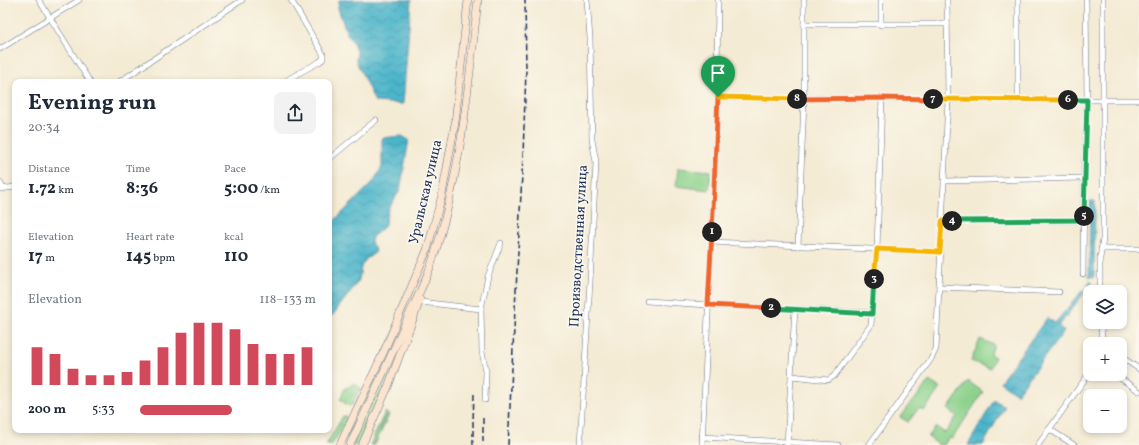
<!DOCTYPE html>
<html lang="en">
<head>
<meta charset="utf-8">
<style>
	:root { --surface:#fff; --page:#f2f2f3; --text:#1f2937; --muted:#747a83; --accent:#d1495b }
	body { margin:0; font-family:Vollkorn,serif; background:var(--page); color:var(--text); height:100vh; display:flex; flex-direction:column; font-size:15px; white-space:nowrap }
	* { box-sizing:border-box; margin:0 }
	p { font-size:13px; color:var(--muted) }
	.icon { flex:none; width:22px; height:22px; fill:none; stroke:currentColor; stroke-width:2; stroke-linecap:round; stroke-linejoin:round }
	.map { position:relative; flex:1; overflow:hidden }
	.side { position:absolute; left:12px; top:79px; width:320px; height:354px; display:flex; flex-direction:column; background:var(--surface); border-radius:8px; box-shadow:0 2px 6px #0003 }
	.side>* { flex:none }
	.fabs { position:absolute; left:1083px; top:285px; display:grid; gap:8px }
	.fabs a { display:grid; place-items:center; width:44px; height:44px; border-radius:8px; background:var(--surface); box-shadow:0 2px 6px #0003; font-size:20px }
	.pin { position:absolute; display:grid; place-items:center; width:34px; height:34px; color:#fff; margin:-41px -17px; border-radius:50% 50% 50% 0; rotate:-45deg; box-shadow:0 0 4px #0007 }
	.pin .icon { rotate:45deg }
	.km { position:absolute; width:20px; height:20px; margin:-10px; border-radius:50%; background:#222; color:#fff; font-size:11px; line-height:20px; text-align:center }
	.round { display:grid; place-items:center; flex:none; width:42px; height:42px; border-radius:8px; background:var(--page) }
	.overview { display:flex; align-items:center; justify-content:space-between; height:68px; padding:0 16px }
	h1 { font-size:22px; font-weight:700; line-height:30px }
	.stats { display:grid; grid-template-columns:repeat(3,1fr); gap:6px; height:68px; padding:4px 16px }
	.stats div { display:grid; align-content:center }
	.stats b { font-size:17px; font-weight:700 }
	.stats small { font-size:11px; font-weight:400 }
	.stats p { font-size:11px }
	.chart { height:112px; padding:8px 16px }
	.chart p { display:flex; justify-content:space-between }
	.chart svg { width:100%; height:72px; margin-top:4px; stroke:var(--accent); stroke-width:6 }
	ul { padding:0 16px; list-style:none; font-size:13px }
	li { display:grid; grid-template-columns:64px 48px 1fr; align-items:center; height:30px }
	li i { height:10px; border-radius:5px; background:var(--accent) }
	.map>svg:first-child { display:block }
</style>
</head>
<body>
<div class="map">
<svg width="1139" height="445" viewBox="0 0 1139 445">
	<defs>
		<pattern id="grass-tufts" width="24" height="20" patternUnits="userSpaceOnUse"><rect width="24" height="20" fill="#8bd18b"/><path d="M3 7l-1-3M5 7V3M7 7l1-3M15 17l-1-3M17 17v-4M19 17l1-3" fill="none" stroke="#71aa75"/></pattern>
		<pattern id="forest-crowns" width="20" height="18" patternUnits="userSpaceOnUse"><rect width="20" height="18" fill="#70b377"/><path d="M2 6a3 3 0 1 1 6 0M12 15a3 3 0 1 1 6 0" fill="none" stroke="#5b9265"/></pattern>
		<pattern id="water-waves" width="16" height="10" patternUnits="userSpaceOnUse"><rect width="16" height="10" fill="#4cb5ca"/><path d="M0 5q4-4 8 0t8 0" fill="none" stroke="#3e94a7"/></pattern>
	</defs>
	<rect width="100%" height="100%" fill="#fbf7ec"/>
	<filter id="ink" filterUnits="userSpaceOnUse"><feTurbulence type="fractalNoise" baseFrequency=".025" numOctaves="2"/><feDisplacementMap in="SourceGraphic" scale="8" xChannelSelector="R" yChannelSelector="G"/><feConvolveMatrix kernelMatrix="1 2 1 2 8 2 1 2 1" color-interpolation-filters="sRGB"/></filter>
	<filter id="wash" filterUnits="userSpaceOnUse"><feTurbulence type="fractalNoise" baseFrequency=".012" numOctaves="4" result="noise"/><feDisplacementMap in="SourceGraphic" scale="16" xChannelSelector="R" yChannelSelector="G"/><feGaussianBlur stdDeviation="0.9" result="paint"/><feColorMatrix in="noise" values="0 0 0 0 0 0 0 0 0 0 0 0 0 0 0 0 0 1.4 0 .05"/><feComposite in="paint" operator="in"/></filter>
	<g filter="url(#wash)">
		<rect width="100%" height="100%" fill="#f4ebd4"/>
		<g fill="url(#grass-tufts)" stroke="#538074">
			<path d="M397,326l4,1 -51,114 -3,-5z"/>
			<path d="M405,335l-45,110h-8l47,-103z"/>
			<path d="M353,383l8,5 -8,16 -3,2 -5,-2v-2l-5,-3 5,-11 4,-1z"/>
			<path d="M343,416h3c1,8 -10,22 -15,29h-5z"/>
		</g>
		<path fill="url(#forest-crowns)" stroke="#46716a" d="M385,412l4,3 -14,30h-5z"/>
		<g fill="#8bd18b" stroke="#538074">
			<path d="M678,168l33,3 -2,19 -33,-4z"/>
			<path d="M980,339l14,6 -4,10 5,2 -5,11 -19,-7z"/>
			<path d="M929,381l11,7 -16,23 -5,-3 -11,14 -8,-5 11,-15 1,1z"/>
			<path d="M968,381l15,11 -31,47 -3,-2 -5,8h-5l-11,-8 8,-10 9,6 12,-17 -9,-7z"/>
		</g>
		<g fill="url(#water-waves)" stroke="#347294">
			<path d="M339,0h72l-8,104 -28,-2 -19,-41 1,-8 -4,-11 -6,-8 -9,-26z"/>
			<path d="M402,136l7,4 -9,50 -12,20 -4,17 -12,10 -1,5 5,10 -11,8 -4,7 -2,13 -26,35h-4v-89l44,-44 9,-15v-29z"/>
			<path d="M1090,201h5l-1,76h-5z"/>
			<path d="M1089,282h3l-1,7 -7,4 -25,33 5,5 -47,63 -17,-12 47,-64 8,5 27,-32 6,-3z"/>
			<path d="M994,400l11,6 -22,39h-15z"/>
		</g>
	</g>
	<g filter="url(#ink)">
		<g fill="none" stroke-linecap="round" stroke-linejoin="round">
			<g stroke="#677187" stroke-width="6">
				<g id="minor">
					<path d="M39,0l51,82"/>
					<path d="M804,24h143"/>
					<path d="M881,25v-25"/>
					<path d="M0,49l79,-49"/>
					<path d="M119,82l123,-82"/>
					<path d="M283,82l36,-20 4,-3v-5l-32,-54"/>
					<path d="M718,97l68,2 96,-1 66,2h191"/>
					<path d="M1018,100v-100"/>
					<path d="M329,159l47,-39"/>
					<path d="M944,181l140,-3"/>
					<path d="M0,182l3,7"/>
					<path d="M0,189l15,-2"/>
					<path d="M942,221h142"/>
					<path d="M711,242l229,10"/>
					<path d="M798,246l6,-147v-99"/>
					<path d="M1101,249h38"/>
					<path d="M1083,274l1,-96 3,-78 -1,-100"/>
					<path d="M939,287l120,5"/>
					<path d="M1100,292v-34l3,-19v-239"/>
					<path d="M647,301l61,4 164,8"/>
					<path d="M420,302l61,7 1,43 4,19 -1,29"/>
					<path d="M481,309l7,-33 13,-33"/>
					<path d="M1101,322l1,22"/>
					<path d="M1120,356l19,13"/>
					<path d="M1114,374l25,17"/>
					<path d="M792,376l36,4 6,-4 37,-51 6,-76 5,-151"/>
					<path d="M1049,429l25,16"/>
					<path d="M702,437l136,8"/>
					<path d="M580,445l10,-163 6,-120 -4,-22 -2,-102 -3,-38"/>
					<path d="M702,445l16,-348 -1,-22 1,-75"/>
					<path d="M787,445l8,-136"/>
					<path d="M869,445l62,-86 5,-10 12,-249 -1,-100"/>
					<path d="M1038,445l52,-73"/>
				</g>
			</g>
			<g stroke="#677187" stroke-width="8">
				<g id="secondary">
					<path d="M340,445l44,-94 43,-101 15,-55 13,-72 13,-123"/>
					<path d="M350,445c20,-43 40,-86 59,-130 8,-17 17,-35 23,-53 29,-85 36,-173 46,-262"/>
					<path d="M362,445l26,-58 32,-87"/>
				</g>
			</g>
			<use href="#minor" stroke="#fff" stroke-width="5"/>
			<use href="#secondary" stroke="#fce5cf" stroke-width="7"/>
			<g stroke="#1b2f5e" stroke-width="1.5" stroke-dasharray="6 3" stroke-linecap="butt">
				<path d="M483,418v27"/>
				<path d="M473,445v-24l1,-27"/>
				<path d="M508,445l15,-290 3,-85 -1,-70"/>
			</g>
		</g>
	</g>
	<g fill="none" stroke-linecap="round" stroke-linejoin="round" filter="url(#ink)">
		<g stroke="#fff" stroke-width="8">
			<path id="split-1" d="M712,232l6,-135"/>
		</g>
		<g stroke="#fff" stroke-width="8">
			<path id="split-2" d="M712,232l-4,73 63,3"/>
		</g>
		<g stroke="#fff" stroke-width="8">
			<path id="split-3" d="M771,308l101,6 2,-35"/>
		</g>
		<g stroke="#fff" stroke-width="8">
			<path id="split-4" d="M874,279l3,-30 63,3 2,-31h10"/>
		</g>
		<g stroke="#fff" stroke-width="8">
			<path id="split-5" d="M952,221l132,-1v-4"/>
		</g>
		<g stroke="#fff" stroke-width="8">
			<path id="split-6" d="M1068,100h19l-3,116"/>
		</g>
		<g stroke="#fff" stroke-width="8">
			<path id="split-7" d="M933,99l135,1"/>
		</g>
		<g stroke="#fff" stroke-width="8">
			<path id="split-8" d="M797,99l85,-1 51,1"/>
		</g>
		<g stroke="#fff" stroke-width="8">
			<path id="split-9" d="M718,97l79,2"/>
		</g>
		<use href="#split-1" stroke="#f0652b" stroke-width="5"/>
		<use href="#split-2" stroke="#f0652b" stroke-width="5"/>
		<use href="#split-3" stroke="#22a559" stroke-width="5"/>
		<use href="#split-4" stroke="#f5b400" stroke-width="5"/>
		<use href="#split-5" stroke="#22a559" stroke-width="5"/>
		<use href="#split-6" stroke="#22a559" stroke-width="5"/>
		<use href="#split-7" stroke="#f5b400" stroke-width="5"/>
		<use href="#split-8" stroke="#f0652b" stroke-width="5"/>
		<use href="#split-9" stroke="#f5b400" stroke-width="5"/>
	</g>
	<g text-anchor="middle" dominant-baseline="central" stroke-width="3.5" stroke-linejoin="round" paint-order="stroke">
		<g font-size="14" fill="#1b2f5e" stroke="#fbf7ec">
			<text transform="translate(426 192) rotate(-77)">Уральская улица</text>
			<text transform="translate(579 246) rotate(-87)">Производственная улица</text>
		</g>
	</g>
</svg>
<div class="fabs">
<a><svg class="icon" aria-label="layers" viewBox="0 0 24 24"><path d="M12 4l9 5-9 5-9-5zM3 14l9 5 9-5"/></svg></a>
<a>+</a>
<a>−</a>
</div>
<div class="pin" style="left:718px;top:97px;background:#1e9e55"><svg class="icon" aria-label="arrive" viewBox="0 0 24 24"><path d="M6 21V4h12l-3 4 3 4H6"/></svg></div>
<b class="km" style="left:712px;top:232px">1</b>
<b class="km" style="left:771px;top:308px">2</b>
<b class="km" style="left:874px;top:279px">3</b>
<b class="km" style="left:952px;top:221px">4</b>
<b class="km" style="left:1084px;top:216px">5</b>
<b class="km" style="left:1068px;top:100px">6</b>
<b class="km" style="left:933px;top:99px">7</b>
<b class="km" style="left:797px;top:99px">8</b>
<section class="side">
<div class="overview"><div><h1>Evening run</h1><p>20:34</p></div><a class="round"><svg class="icon" aria-label="share" viewBox="0 0 24 24"><path d="M12 15V3M7 8l5-5 5 5M5 13v7h14v-7"/></svg></a></div>
<div class="stats">
<div><p>Distance</p><b>1.72<small> km</small></b></div>
<div><p>Time</p><b>8:36</b></div>
<div><p>Pace</p><b>5:00<small> /km</small></b></div>
</div>
<div class="stats">
<div><p>Elevation</p><b>17<small> m</small></b></div>
<div><p>Heart rate</p><b>145<small> bpm</small></b></div>
<div><p>kcal</p><b>110</b></div>
</div>
<div class="chart"><p><span>Elevation</span>118–133 m</p>
<svg viewBox="0 0 160 44" preserveAspectRatio="none"><path d="M5 44V21M15 44V25M25 44V34M35 44V38M45 44V38M55 44V36M65 44V29M75 44V21M85 44V12M95 44V6M105 44V6M115 44V10M125 44V19M135 44V25M145 44V25M155 44V21"/></svg>
</div>
<ul>
<li><b>200 m</b>5:33<i style="width:52%"></i></li>
</ul>
</section>
</div>
</body>
</html>
